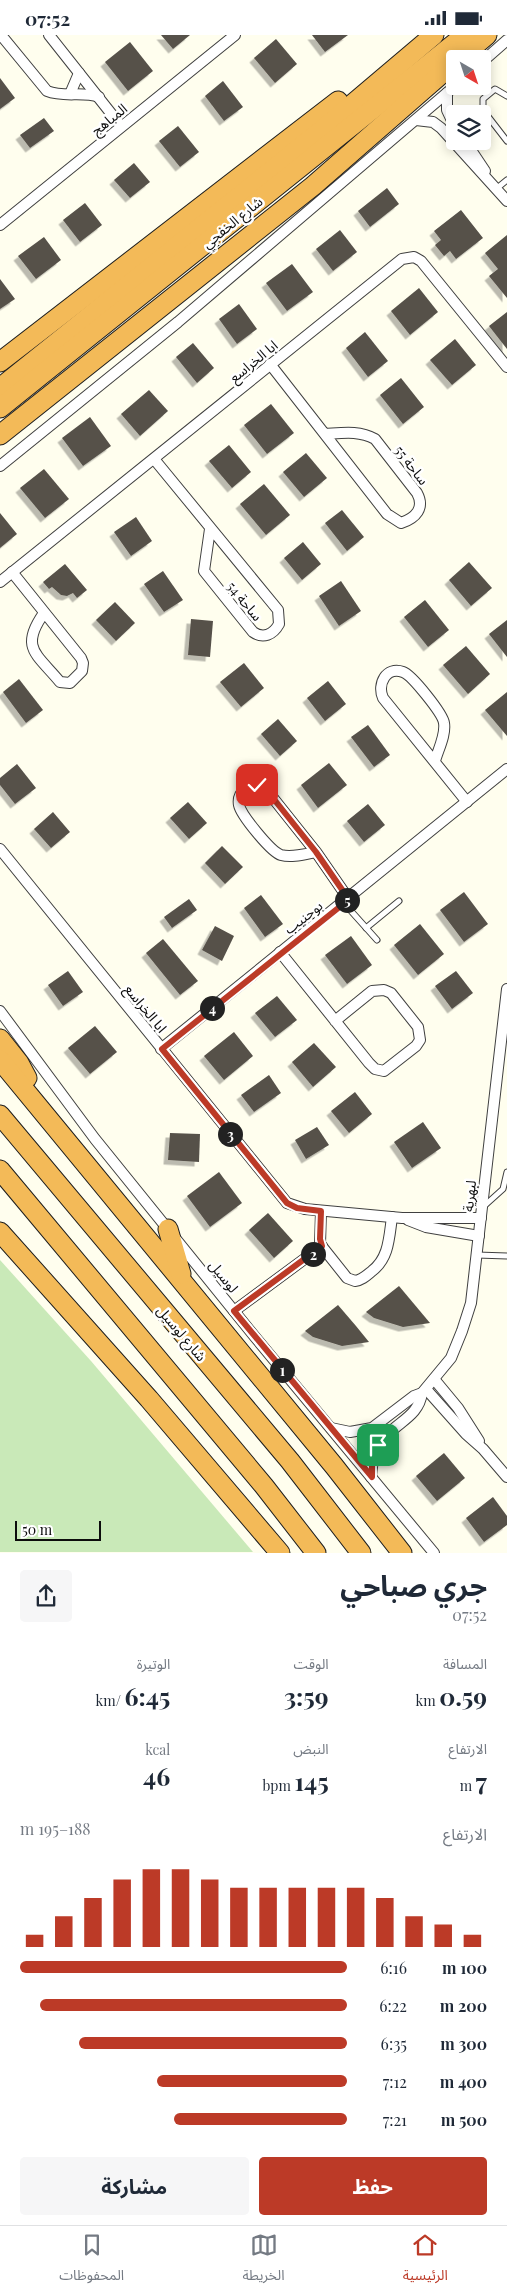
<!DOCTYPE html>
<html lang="ar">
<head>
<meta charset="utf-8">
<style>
	:root { --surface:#fff; --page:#f6f6f7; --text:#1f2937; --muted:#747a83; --line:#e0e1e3; --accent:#bc3a27 }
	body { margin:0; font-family:"Playfair Display","Noto Sans Arabic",serif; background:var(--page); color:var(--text); direction:rtl; height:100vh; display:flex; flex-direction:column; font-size:19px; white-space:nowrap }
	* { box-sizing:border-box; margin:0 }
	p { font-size:16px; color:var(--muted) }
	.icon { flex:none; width:28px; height:28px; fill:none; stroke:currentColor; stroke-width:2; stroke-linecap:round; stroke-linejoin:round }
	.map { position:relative; height:1518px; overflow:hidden; direction:ltr }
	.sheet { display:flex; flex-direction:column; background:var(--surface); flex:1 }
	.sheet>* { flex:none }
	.needle { width:32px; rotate:141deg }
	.controls { position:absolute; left:446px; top:15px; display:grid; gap:10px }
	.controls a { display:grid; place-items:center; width:45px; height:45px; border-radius:5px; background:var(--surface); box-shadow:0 2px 12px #0003; font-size:25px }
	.scale { position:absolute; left:15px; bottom:12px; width:86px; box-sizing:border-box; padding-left:5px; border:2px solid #0d0d0d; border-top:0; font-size:14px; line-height:18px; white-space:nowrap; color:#0d0d0d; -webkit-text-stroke:4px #fff; paint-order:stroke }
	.pin { position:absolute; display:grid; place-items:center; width:42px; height:42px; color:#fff; margin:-21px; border-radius:10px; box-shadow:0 2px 8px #0006 }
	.km { position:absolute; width:25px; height:25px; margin:-12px; border-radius:50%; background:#222; color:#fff; font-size:14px; line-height:25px; text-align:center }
	.round { display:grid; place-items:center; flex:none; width:52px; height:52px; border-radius:5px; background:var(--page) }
	.overview { display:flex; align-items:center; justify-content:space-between; height:85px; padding:0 20px }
	h1 { font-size:28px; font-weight:700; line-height:38px }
	.metrics { display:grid; grid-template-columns:repeat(3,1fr); gap:8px; height:85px; padding:5px 20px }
	.metrics div { display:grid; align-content:center }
	.metrics b { font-size:25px; font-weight:700 }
	.metrics small { font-size:14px; font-weight:400 }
	.metrics p { font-size:14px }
	.chart { height:140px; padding:10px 20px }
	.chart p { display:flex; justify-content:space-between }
	.chart svg { width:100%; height:90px; margin-top:5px; stroke:var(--accent); stroke-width:6 }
	.cta { display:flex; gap:10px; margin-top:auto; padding:10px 20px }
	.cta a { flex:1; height:58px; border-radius:5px; background:var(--accent); color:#fff; font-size:20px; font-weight:700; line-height:58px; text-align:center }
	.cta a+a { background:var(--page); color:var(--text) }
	ul { padding:0 20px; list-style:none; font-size:16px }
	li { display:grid; grid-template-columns:80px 60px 1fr; align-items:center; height:38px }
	li i { height:12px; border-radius:6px; background:var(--accent) }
	.status { display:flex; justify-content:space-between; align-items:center; height:35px; padding:0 25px; background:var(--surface); direction:ltr }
	.status svg { height:14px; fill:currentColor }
	.dock { display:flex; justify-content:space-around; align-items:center; height:70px; border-top:1px solid var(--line); background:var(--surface); font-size:14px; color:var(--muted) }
	.dock a { display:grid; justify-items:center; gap:2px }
	.dock .current { color:var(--accent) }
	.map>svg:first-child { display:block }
</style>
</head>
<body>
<div class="status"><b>07:52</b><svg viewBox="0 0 49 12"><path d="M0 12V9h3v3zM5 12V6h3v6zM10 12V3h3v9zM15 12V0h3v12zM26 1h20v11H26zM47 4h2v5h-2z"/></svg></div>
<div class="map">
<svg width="507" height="1518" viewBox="0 0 507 1518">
	<defs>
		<filter id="shadow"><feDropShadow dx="-4.5" dy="4.5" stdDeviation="0" flood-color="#0004"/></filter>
	</defs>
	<rect width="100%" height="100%" fill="#fffeee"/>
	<path fill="#c9e9b8" d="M0,1225l91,101 162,191h-253z"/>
	<g fill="#56514a" filter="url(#shadow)">
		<path d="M161,0h29l-17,14z"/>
		<path d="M312,0h36l-23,17z"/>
		<path d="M276,4l21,25 -22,19 -21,-25z"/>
		<path d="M130,7l23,29 -25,20 -23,-29z"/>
		<path d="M0,43l15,20 -15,11z"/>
		<path d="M223,46l20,26 -19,14 -19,-25z"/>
		<path d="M44,83l10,13 -24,17 -10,-13z"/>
		<path d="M178,91l21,26 -19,15 -21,-26z"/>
		<path d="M134,128l16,19 -20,16 -16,-18z"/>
		<path d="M387,153l12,16 -29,23 -12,-16z"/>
		<path d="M85,168l17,22 -22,17 -17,-22z"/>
		<path d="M461,175l22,28 -27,21 -6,-8 -6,5 -9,-11 6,-5 -7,-9z"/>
		<path d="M340,195l17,22 -24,19 -17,-22z"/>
		<path d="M507,200v63l-18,-22 9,-7 -13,-16z"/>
		<path d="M44,202l17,23 -25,19 -18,-23z"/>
		<path d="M292,229l21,28 -26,19 -21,-28z"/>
		<path d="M0,244l15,20 -15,10z"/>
		<path d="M419,253l19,24 -28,23 -19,-24z"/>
		<path d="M239,269l18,25 -20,15 -18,-25z"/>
		<path d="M507,277v37l-18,-23z"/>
		<path d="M365,297l23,29 -20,16 -22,-29z"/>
		<path d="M455,304l21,26 -24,20 -22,-25z"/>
		<path d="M193,308l21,25 -17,15 -21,-26z"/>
		<path d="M401,343l23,29 -21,17 -23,-29z"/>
		<path d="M149,355l19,21 -28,25 -19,-22z"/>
		<path d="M271,369l23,29 -27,21 -23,-29z"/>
		<path d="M90,382l21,29 -28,20 -21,-28z"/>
		<path d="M229,410l22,27 -19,16 -23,-27z"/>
		<path d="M306,418l21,25 -23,19 -21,-25z"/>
		<path d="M44,434l25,30 -24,19 -25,-30z"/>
		<path d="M264,449l26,31 -24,20 -26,-31z"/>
		<path d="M342,475l22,27 -17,14 -22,-28z"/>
		<path d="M0,478l17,21 -17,14z"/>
		<path d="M136,482l16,24 -21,15 -17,-24z"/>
		<path d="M303,507l18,22 -19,16 -18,-22z"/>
		<path d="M469,527l23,26 -21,18 -22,-26z"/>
		<path d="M65,529l22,26 -10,8 -4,-5 -6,3 -6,-1 -9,-8 -3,2 -6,-7z"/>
		<path d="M163,536l20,29 -19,12 -20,-28z"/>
		<path d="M341,546l20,30 -22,15 -20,-30z"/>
		<path d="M425,565l24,30 -21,17 -24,-30z"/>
		<path d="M115,567l20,21 -19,18 -20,-21z"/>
		<path d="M191,584l22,2 -3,36 -22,-2z"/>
		<path d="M507,585v37l-18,-23z"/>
		<path d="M466,611l24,28 -22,20 -25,-29z"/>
		<path d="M244,628l20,25 -23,19 -21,-25z"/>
		<path d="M19,644l24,31 -17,13 -23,-31z"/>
		<path d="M328,646l18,23 -21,17 -18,-23z"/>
		<path d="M507,657v44l-22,-26z"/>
		<path d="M278,684l19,22 -17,15 -19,-22z"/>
		<path d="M368,690l22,30 -16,12 -23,-30z"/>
		<path d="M329,728l18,22 -29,23 -17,-23z"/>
		<path d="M17,729l19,24 -21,16 -15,-19v-7z"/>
		<path d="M188,767l19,21 -18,16 -19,-21z"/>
		<path d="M368,769l17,21 -21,17 -17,-21z"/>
		<path d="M53,777l17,20 -19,16 -17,-19z"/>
		<path d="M222,811l21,21 -18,17 -20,-21z"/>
		<path d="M464,857l24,32 -24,18 -24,-32z"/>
		<path d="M261,860l22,29 -18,13 -21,-29z"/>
		<path d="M189,864l8,11 -25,18 -8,-11z"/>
		<path d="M420,889l24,30 -26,21 -24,-30z"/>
		<path d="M215,891l19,10 -12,25 -20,-11z"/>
		<path d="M351,901l21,29 -25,19 -22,-29z"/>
		<path d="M163,904l35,42 -18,14 -34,-42z"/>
		<path d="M68,936l15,21 -20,14 -15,-21z"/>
		<path d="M456,936l17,22 -21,16 -17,-23z"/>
		<path d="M277,961l20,24 -22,17 -20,-24z"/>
		<path d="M95,991l22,26 -27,22 -22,-26z"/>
		<path d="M234,997l19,24 -29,24 -20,-24z"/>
		<path d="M314,1008l22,24 -23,20 -21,-25z"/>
		<path d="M269,1040l12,18 -27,19 -13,-17z"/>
		<path d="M355,1057l17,22 -23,19 -18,-22z"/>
		<path d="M423,1087l18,26 -29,20 -18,-26z"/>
		<path d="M317,1092l12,18 -23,14 -11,-19z"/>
		<path d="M170,1098l30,1 -1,28 -31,-2z"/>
		<path d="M219,1137l23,31 -32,24 -23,-31z"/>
		<path d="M268,1178l25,28 -19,17 -25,-28z"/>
		<path d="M399,1251l31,37 -27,4 -29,-9 -8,-6z"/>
		<path d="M338,1270l18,21 13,16 -27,4 -29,-9 -8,-6z"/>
		<path d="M444,1418l21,25 -28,23 -21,-25z"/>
		<path d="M493,1462l14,19v9l-23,17 -18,-24z"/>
	</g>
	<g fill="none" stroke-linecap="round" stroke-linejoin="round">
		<g stroke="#404040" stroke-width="7">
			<g id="lane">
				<path d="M507,61l-12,-7 -12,10v11l24,31"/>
				<path d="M496,154l11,-9"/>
				<path d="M347,866l4,10 26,29"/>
				<path d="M366,893l33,-27"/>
				<path d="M483,1172l20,-18 4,-17"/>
				<path d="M477,1220l30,1"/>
			</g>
		</g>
		<g stroke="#404040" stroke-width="12">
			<g id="street">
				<path d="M1,0l46,56c17,7 35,0 52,6"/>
				<path d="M49,0l72,91"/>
				<path d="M482,27l25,-22"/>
				<path d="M447,58v17l8,17"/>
				<path d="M70,59l9,-21"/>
				<path d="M416,85l17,2 8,6 66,73"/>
				<path d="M465,106l20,30"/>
				<path d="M0,190l235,-190"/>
				<path d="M270,329l117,150 14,9c15,-5 24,-15 16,-30l-42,-54c-16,-9 -33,-6 -50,-5"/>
				<path d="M154,424l124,151 1,14c-6,11 -16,15 -26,8l-49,-61 6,-42"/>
				<path d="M0,431l178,-144 277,-236"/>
				<path d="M12,537l69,86 2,5 -1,8 -12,12 -10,-1c-23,-28 -41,-34 -16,-69"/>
				<path d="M0,547l402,-323 12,-2 7,4 86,106"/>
				<path d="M435,726c3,-11 11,-26 9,-38 -1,-9 -32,-48 -41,-51 -17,-6 -26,12 -20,26l84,104"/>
				<path d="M0,814l287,354 18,6 97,9h79"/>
				<path d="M316,817c-11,2 -24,6 -35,3 -10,-3 -40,-40 -42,-50 -3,-16 15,-22 26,-17l51,64 27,39 4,10"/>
				<path d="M280,917l89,111 6,6 9,2 32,-25 4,-6 -2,-13 -27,-34 -7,-3 -12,1 -37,30"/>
				<path d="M0,976l95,128 160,198 179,216"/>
				<path d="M161,1014l346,-280"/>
				<path d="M321,1176l-1,33 27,34 8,3c7,-1 11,-5 17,-10 17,-13 17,-33 20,-54"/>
				<path d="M408,1185l18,7 53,9"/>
				<path d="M234,1276l88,-65"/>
				<path d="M434,1344l24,29 21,33"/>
				<path d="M426,1354l40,45 17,15 24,28"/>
				<path d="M331,1393l19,4 22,-4 42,-32 8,-3 29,-35 11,-27 9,-28 36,-314"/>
				<path d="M371,1442c1,-16 4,-31 17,-43 14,-14 31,-20 34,-41"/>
			</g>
		</g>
		<g stroke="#1e1e1e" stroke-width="21">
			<g id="highway">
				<path d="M459,24l28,-24"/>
				<path d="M0,327l338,-261"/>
				<path d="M0,353l323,-259 111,-94"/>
				<path d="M0,373l465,-373"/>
				<path d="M0,400l313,-249 142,-124"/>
				<path d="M0,1004l19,24 8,15"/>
				<path d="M0,1025l334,406 68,87"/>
				<path d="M0,1080l290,346 71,92"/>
				<path d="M0,1135l264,316 52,67"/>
				<path d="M168,1194l13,45"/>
				<path d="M0,1197l149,167 131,154"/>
			</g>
		</g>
		<use href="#lane" stroke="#fff" stroke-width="5"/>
		<use href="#street" stroke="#fff" stroke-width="10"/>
		<use href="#highway" stroke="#f3ba58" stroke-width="19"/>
	</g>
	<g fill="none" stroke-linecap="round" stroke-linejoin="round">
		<g stroke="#fff" stroke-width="10">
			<path id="route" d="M257,750l8,3 51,64 27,39 4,10 -185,148 125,154 10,5 24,3 -1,28 2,7 -88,65 138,166v-13l6,-19"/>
		</g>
		<use href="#route" stroke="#bc3a27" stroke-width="6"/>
	</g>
	<g text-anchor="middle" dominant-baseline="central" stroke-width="5" stroke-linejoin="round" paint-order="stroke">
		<g font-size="14" fill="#0d0d0d" stroke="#fff">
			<text transform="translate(109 84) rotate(-39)">المباهج</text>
			<text transform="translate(232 187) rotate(-39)">شارع الخفجي</text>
			<text transform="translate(253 326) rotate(-39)">ابا الخراسع</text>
			<text transform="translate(412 430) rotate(52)">ساحة 55</text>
			<text transform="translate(245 566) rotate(50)">ساحة 54</text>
			<text transform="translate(303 882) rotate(-38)">بوجنيب</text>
			<text transform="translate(146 973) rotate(51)">ابا الخراسع</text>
			<text transform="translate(469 1161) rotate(-84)">لبهرية</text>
			<text transform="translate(224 1241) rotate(51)">لوسيل</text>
			<text transform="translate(182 1298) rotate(50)">شارع لوسيل</text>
		</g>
	</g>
</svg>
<div class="controls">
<a><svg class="needle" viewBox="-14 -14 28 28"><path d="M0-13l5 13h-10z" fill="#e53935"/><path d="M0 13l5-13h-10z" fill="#747a83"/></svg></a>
<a><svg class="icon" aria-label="layers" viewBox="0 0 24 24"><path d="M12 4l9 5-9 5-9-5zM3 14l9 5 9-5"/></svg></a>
</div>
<div class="scale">50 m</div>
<div class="pin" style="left:378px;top:1410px;background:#1e9e55"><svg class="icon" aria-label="arrive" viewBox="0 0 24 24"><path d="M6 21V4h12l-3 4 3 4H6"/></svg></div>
<div class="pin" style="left:257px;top:750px;background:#d93025"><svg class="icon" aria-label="check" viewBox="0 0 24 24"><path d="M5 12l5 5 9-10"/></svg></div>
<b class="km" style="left:282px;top:1335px">1</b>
<b class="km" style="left:313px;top:1219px">2</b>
<b class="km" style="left:230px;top:1099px">3</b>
<b class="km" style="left:212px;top:973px">4</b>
<b class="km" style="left:347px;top:865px">5</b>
</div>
<section class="sheet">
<div class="overview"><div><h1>جري صباحي</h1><p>07:52</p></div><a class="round"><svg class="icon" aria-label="share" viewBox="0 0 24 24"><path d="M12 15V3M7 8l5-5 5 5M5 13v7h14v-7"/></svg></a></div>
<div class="metrics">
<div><p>المسافة</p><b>0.59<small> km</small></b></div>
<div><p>الوقت</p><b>3:59</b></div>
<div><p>الوتيرة</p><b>6:45<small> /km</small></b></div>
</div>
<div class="metrics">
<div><p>الارتفاع</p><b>7<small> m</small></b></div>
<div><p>النبض</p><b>145<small> bpm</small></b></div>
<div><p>kcal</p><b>46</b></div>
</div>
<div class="chart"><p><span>الارتفاع</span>188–195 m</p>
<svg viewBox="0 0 160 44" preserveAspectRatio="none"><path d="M5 44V38M15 44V29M25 44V20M35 44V11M45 44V6M55 44V6M65 44V11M75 44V15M85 44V15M95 44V15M105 44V15M115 44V15M125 44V20M135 44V29M145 44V33M155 44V38"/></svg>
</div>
<ul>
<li><b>100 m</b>6:16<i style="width:100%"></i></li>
<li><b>200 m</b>6:22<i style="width:94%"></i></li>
<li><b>300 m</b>6:35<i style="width:82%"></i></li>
<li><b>400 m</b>7:12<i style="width:58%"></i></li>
<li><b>500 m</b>7:21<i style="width:53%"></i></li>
</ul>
<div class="cta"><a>حفظ</a><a>مشاركة</a></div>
</section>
<nav class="dock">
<a class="current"><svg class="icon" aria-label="home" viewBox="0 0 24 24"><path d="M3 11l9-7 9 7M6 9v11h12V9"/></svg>الرئيسية</a>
<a><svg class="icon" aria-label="map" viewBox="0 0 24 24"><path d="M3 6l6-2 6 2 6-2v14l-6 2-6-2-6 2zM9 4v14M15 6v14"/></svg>الخريطة</a>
<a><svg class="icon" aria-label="saved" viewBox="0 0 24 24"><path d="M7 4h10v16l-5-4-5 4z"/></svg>المحفوظات</a>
</nav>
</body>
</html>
